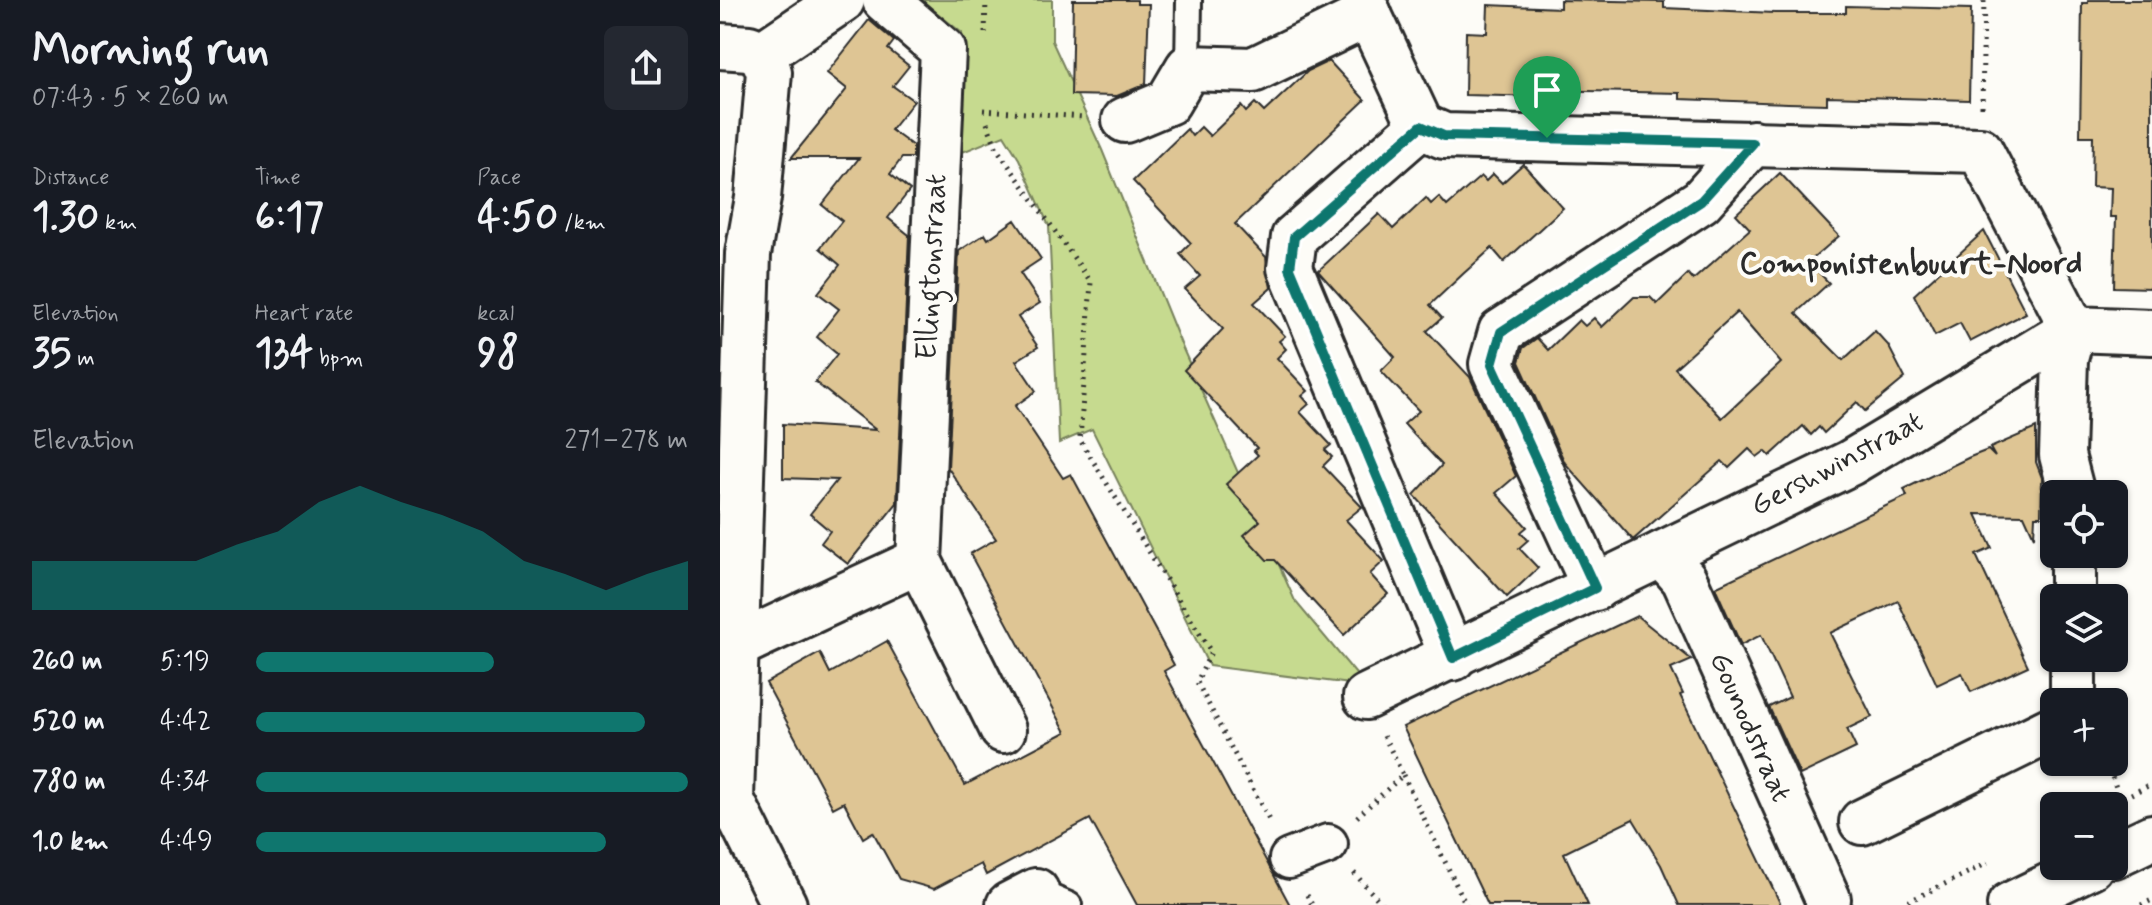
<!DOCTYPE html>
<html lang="en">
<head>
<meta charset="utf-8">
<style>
	:root { --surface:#171b24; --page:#242831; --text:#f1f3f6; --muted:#9ea1a6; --accent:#0f766e }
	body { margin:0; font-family:Mynerve,sans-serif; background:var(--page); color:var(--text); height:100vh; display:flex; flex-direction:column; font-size:30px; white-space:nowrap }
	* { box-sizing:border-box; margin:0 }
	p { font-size:26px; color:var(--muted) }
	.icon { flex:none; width:44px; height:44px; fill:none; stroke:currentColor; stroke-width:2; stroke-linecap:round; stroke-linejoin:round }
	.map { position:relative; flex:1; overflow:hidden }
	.side { display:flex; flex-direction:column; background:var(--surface); width:720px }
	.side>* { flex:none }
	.fabs { position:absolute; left:1320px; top:480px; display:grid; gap:16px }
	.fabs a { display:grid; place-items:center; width:88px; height:88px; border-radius:12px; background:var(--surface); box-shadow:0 2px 6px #0004; font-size:40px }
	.pin { position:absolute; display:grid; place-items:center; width:68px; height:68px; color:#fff; margin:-82px -34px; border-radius:50% 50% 50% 0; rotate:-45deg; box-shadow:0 0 8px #0007 }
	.pin .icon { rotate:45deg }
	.round { display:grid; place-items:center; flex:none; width:84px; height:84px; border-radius:12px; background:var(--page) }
	.headline { display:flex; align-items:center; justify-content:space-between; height:136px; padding:0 32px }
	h1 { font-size:44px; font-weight:800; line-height:60px }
	.metrics { display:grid; grid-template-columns:repeat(3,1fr); gap:12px; height:136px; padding:8px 32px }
	.metrics div { display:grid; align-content:center }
	.metrics b { font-size:40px; font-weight:800 }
	.metrics small { font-size:22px; font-weight:400 }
	.metrics p { font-size:22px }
	.chart { height:224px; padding:16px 32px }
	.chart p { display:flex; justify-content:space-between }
	.chart svg { width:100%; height:144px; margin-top:8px; fill:var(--accent); opacity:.7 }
	ul { padding:0 32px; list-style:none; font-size:26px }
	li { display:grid; grid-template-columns:128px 96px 1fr; align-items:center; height:60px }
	li i { height:20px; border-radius:10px; background:var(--accent) }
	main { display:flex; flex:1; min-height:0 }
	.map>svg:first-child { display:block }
</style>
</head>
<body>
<main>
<section class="side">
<div class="headline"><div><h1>Morning run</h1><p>07:43 · 5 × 260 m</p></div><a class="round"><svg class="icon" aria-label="share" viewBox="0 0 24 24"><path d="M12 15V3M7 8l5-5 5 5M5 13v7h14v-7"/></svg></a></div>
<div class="metrics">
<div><p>Distance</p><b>1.30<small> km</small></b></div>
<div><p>Time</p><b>6:17</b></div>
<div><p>Pace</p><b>4:50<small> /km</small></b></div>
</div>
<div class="metrics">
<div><p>Elevation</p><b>35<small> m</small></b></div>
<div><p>Heart rate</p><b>134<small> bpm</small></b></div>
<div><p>kcal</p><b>98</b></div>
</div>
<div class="chart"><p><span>Elevation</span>271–278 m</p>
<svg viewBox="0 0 160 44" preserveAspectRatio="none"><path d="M0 44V29L10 29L20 29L30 29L40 29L50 24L60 20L70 11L80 6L90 11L100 15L110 20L120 29L130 33L140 38L150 33L160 29V44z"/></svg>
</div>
<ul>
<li><b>260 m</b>5:19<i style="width:55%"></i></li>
<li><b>520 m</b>4:42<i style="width:90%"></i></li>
<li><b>780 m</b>4:34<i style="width:100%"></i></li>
<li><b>1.0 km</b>4:49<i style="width:81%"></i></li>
</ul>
</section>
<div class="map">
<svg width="1432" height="905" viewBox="0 0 1432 905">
	<rect width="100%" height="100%" fill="#fdfcf7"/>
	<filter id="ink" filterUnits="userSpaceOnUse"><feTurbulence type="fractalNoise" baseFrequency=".0125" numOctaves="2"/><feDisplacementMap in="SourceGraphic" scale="16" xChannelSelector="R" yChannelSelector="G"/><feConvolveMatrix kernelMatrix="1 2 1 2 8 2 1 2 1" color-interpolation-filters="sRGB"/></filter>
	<g filter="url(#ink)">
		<path fill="#c6da8f" stroke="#78825d" stroke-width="2" d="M201,0h131v41l50,109 81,199 112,252 71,85 -157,-20 -117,-237 -33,14 -10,-217 -30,-67 -15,-24 -51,21 9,-123z"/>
		<g fill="#dec594" stroke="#2b2b2b" stroke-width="2" fill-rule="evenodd">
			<path d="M353,0h64v4h12l-3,80 -29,12 -46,-1z"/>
			<path d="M840,0l104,2v6l111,5h71v-7l125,3 -2,91 -142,-4v8l-39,-1 -108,-4v-6l-140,-3v7l-75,-2 1,-63 21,1 1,-28 72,3z"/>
			<path d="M1368,0h64v288l-38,-1 2,-70h-6l1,-29 -19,-1 1,-51h-13l2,-133h6z"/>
			<path d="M149,20l25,21 -6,8 21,17 -16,20 21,15 -23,29 22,16v12h-11l-12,16 20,16 -22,28 21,17 -12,268 -49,61 -27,-21 9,-12 -20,-17 27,-34 -54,-2v-54l93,6 -61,-48 22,-28 -20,-17 22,-28 -21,-16 22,-28 -20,-17 22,-27 -20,-16 37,-47h-68l56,-69 -20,-16z"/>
			<path d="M609,61l36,39 -130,124 31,33 5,31 -17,15 31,33 -6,5 7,8 -9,9 31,33 -6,5 7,8 -9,8 31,33 -6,5 7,7 -9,9 39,41 -16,13 38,41 -14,13 18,20 -44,41 -69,-75h-8l-23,-25 16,-14 -34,-37 32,-29 -4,-4 3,-3 -73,-78 39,-41 -38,-40 15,-13 -20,-22 11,-11 -58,-62 54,-52 5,7 9,-9 9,9 31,-30 5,6 9,-9 9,9 44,-41z"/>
			<path d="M803,164l40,44 -59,54 -12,-14 -29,26 -33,31 12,13 -15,13 43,46 46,99 -20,17 31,34 -6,5 7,8 -9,8 19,20 -31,29 -93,-102 28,-30 -38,-41 15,-13 -38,-40 14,-14 -77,-86 61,-57 14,15 33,-31 5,6 8,-7 8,9 34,-30 5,5 7,-7 9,9z"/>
			<path d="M1060,173l59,63 -30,26 20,21 -33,30 47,47 32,-29 13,14 17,33 -40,33 -8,-9 -33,31 -5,-6 -8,8 -8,-9 -33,30 -5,-5 -8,6 -8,-8 -20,19 -7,-7 -89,79 -68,-77 -46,-101 4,-14 14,-10 11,12 31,-30 6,6 9,-8 8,9 32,-30h16l7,7 31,-30 5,6 57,-51 -14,-15zM1017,312l44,51 -59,55 -47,-50z"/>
			<path d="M295,220l26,39 -21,14 20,30 -22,14 20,30 -22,14 20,30 -21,15 48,72 8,-4 103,191 -10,6 126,234h-153l-47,-86 -104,56 -5,-11 -47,25 -35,-10 -26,-47 -10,6 -19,-36 -11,6 -67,-125 54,-30 10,20 57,-32 78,144 101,-53 -96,-178 26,-15 -48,-71 11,-217 26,-17 3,5z"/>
			<path d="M1264,231l42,82 -56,29 -10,-19 -25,13 -21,-41z"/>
			<path d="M1316,428v34l6,16 -1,38h-6l-1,21 -10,-22 -48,-1 16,34 -16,7 52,111 -57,26 -9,-19 -25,12 -39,-84 -68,32 42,84 -25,12 9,19 -56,27 -31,-68 21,-10 -29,-62 -20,10 -26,-58 192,-91 -3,-7 66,-32 18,-7 7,7 -5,-9z"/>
			<path d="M917,616l55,44 -21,9 12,25 -3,1 101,210h-102l-18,-40 -28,-46 -69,34 24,52h-100l-85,-178z"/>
		</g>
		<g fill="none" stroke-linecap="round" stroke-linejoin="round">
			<g stroke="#2b2b2b" stroke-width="30">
				<g id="service">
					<path d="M468,68l1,-68"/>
					<path d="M316,891l33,14"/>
				</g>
			</g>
			<g stroke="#2b2b2b" stroke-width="44">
				<path id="pedestrian" d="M569,859l39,-15"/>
			</g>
			<g stroke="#2b2b2b" stroke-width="50">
				<g id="minor">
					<path d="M165,0l58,50 -24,511 84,169"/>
					<path d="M642,0l59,126 23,10 536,14 93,179 79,3"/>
					<path d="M0,46l29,2 13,6"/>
					<path d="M405,120l43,-18 20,-34 65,2 116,-56"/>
					<path d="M701,126l-127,111 -4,31 163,390"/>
					<path d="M1352,494l-10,-39 3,-96 8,-30"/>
					<path d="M942,554l22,25 144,320"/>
					<path d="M1353,554v44"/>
					<path d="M875,588l-103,-224 9,-32 200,-131 52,-58"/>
					<path d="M16,646l183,-85"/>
					<path d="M1353,658v44"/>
					<path d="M646,697l484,-234 223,-134"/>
					<path d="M1142,822l192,-94"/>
					<path d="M64,905l-53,-106 17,-545 10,-56 11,-126 -7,-18 80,-54"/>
					<path d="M289,905l27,-14"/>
				</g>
			</g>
			<g stroke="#2b2b2b" stroke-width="50">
				<g id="tertiary">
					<path d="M1394,855l38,-18"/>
					<path d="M1290,905l81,-39"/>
				</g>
			</g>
			<g stroke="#2b2b2b" stroke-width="5" stroke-dasharray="2 6" stroke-linecap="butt">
				<path d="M265,33l1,-33"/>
				<path d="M1262,107l2,-107"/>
				<path d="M263,110l101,7"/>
				<path d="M267,123l10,26 94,133 -11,158 131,212 -14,30 73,140"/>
				<path d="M1387,762l14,40"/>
				<path d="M683,775l63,130"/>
				<path d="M1411,794l21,-10"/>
				<path d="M637,817l46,-42 -19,-39"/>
				<path d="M634,873l29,32"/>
				<path d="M587,895l5,10"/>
				<path d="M1181,905l87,-42"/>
				<path d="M1421,905l11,-5"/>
			</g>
			<use href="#service" stroke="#fdfcf7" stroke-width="24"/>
			<use href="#pedestrian" stroke="#fdfcf7" stroke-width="38"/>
			<use href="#minor" stroke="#fdfcf7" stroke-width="44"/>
			<use href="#tertiary" stroke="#fdfcf7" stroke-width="44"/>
		</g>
	</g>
	<g fill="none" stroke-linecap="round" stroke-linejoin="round" filter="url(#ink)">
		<g stroke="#fff" stroke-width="16">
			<path id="route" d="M701,126l23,10 309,7 -52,58 -200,131 -9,32 103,224 -142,70 -163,-390 4,-31z"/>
		</g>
		<use href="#route" stroke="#0f766e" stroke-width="10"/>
	</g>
	<g text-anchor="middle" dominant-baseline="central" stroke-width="8" stroke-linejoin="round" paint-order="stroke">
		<g font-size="30" fill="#2b2b2b" stroke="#fdfcf7">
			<text transform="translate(212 267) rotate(-87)">Ellingtonstraat</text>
			<text transform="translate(1117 464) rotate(-28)">Gershwinstraat</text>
			<text transform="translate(1030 727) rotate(66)">Gounodstraat</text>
		</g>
		<g font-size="32" font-weight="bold" fill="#2b2b2b" stroke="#fdfcf7">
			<text x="1191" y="264">Componistenbuurt-Noord</text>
		</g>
	</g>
</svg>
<div class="fabs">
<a><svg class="icon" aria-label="locate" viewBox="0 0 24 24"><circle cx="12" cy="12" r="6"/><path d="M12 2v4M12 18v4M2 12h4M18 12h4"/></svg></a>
<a><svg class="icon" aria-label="layers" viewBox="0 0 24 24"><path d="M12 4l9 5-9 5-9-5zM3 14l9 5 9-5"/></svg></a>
<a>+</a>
<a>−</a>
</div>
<div class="pin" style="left:827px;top:138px;background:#1e9e55"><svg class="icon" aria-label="arrive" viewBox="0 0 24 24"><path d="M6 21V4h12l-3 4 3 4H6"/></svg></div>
</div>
</main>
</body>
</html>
